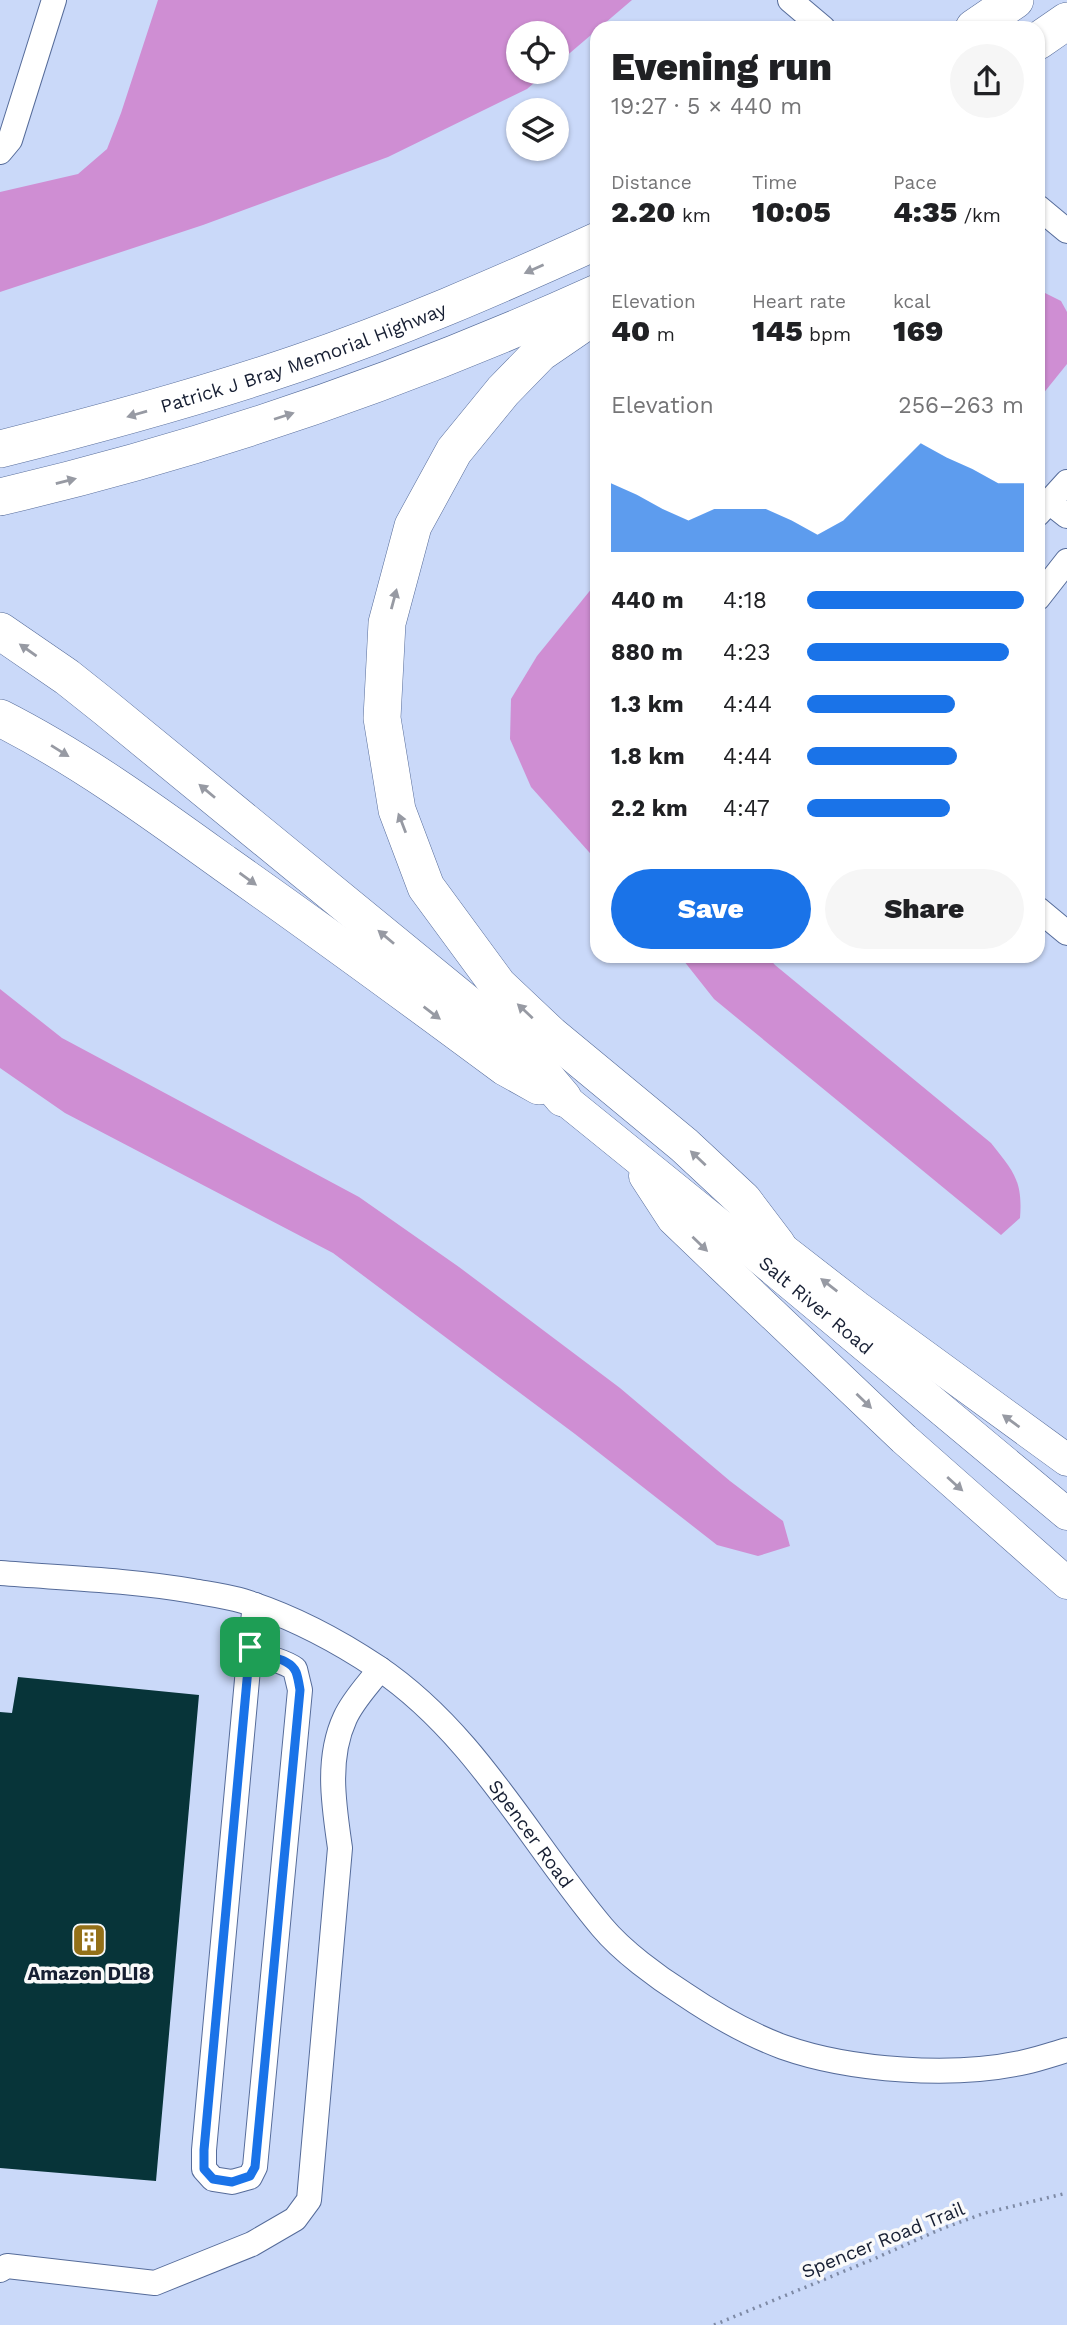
<!DOCTYPE html>
<html lang="en">
<head>
<meta charset="utf-8">
<style>
	:root { --surface:#fff; --page:#f6f6f6; --text:#202124; --muted:#757577; --accent:#1a73e8 }
	body { margin:0; font-family:"Work Sans",sans-serif; background:var(--page); color:var(--text); height:100vh; display:flex; flex-direction:column; font-size:26px; white-space:nowrap }
	* { box-sizing:border-box; margin:0 }
	p { font-size:23px; color:var(--muted) }
	.icon { flex:none; width:38px; height:38px; fill:none; stroke:currentColor; stroke-width:2; stroke-linecap:round; stroke-linejoin:round }
	.map { position:relative; flex:1; overflow:hidden }
	.drawer { position:absolute; left:590px; top:21px; width:455px; height:942px; display:flex; flex-direction:column; background:var(--surface); border-radius:21px; box-shadow:0 2px 5px #0004 }
	.drawer>* { flex:none }
	.buttons { position:absolute; left:506px; top:21px; display:grid; gap:14px }
	.buttons a { display:grid; place-items:center; width:63px; height:63px; border-radius:50%; background:var(--surface); box-shadow:0 2px 5px #0004; font-size:35px }
	.pin { position:absolute; display:grid; place-items:center; width:60px; height:60px; color:#fff; margin:-30px; border-radius:14px; box-shadow:0 4px 10px #0006 }
	.round { display:grid; place-items:center; flex:none; width:74px; height:74px; border-radius:37px; background:var(--page) }
	.summary { display:flex; align-items:center; justify-content:space-between; height:119px; padding:0 21px }
	h1 { font-size:38px; font-weight:800; line-height:52px }
	.figures { display:grid; grid-template-columns:repeat(3,1fr); gap:10px; height:119px; padding:7px 21px }
	.figures div { display:grid; align-content:center }
	.figures b { font-size:30px; font-weight:800 }
	.figures small { font-size:19px; font-weight:400 }
	.figures p { font-size:19px }
	.chart { height:196px; padding:14px 21px }
	.chart p { display:flex; justify-content:space-between }
	.chart svg { width:100%; height:126px; margin-top:7px; fill:var(--accent); opacity:.7 }
	.cta { display:flex; gap:14px; margin-top:auto; padding:14px 21px }
	.cta a { flex:1; height:80px; border-radius:42px; background:var(--accent); color:#fff; font-size:28px; font-weight:800; line-height:80px; text-align:center }
	.cta a+a { background:var(--page); color:var(--text) }
	ul { padding:0 21px; list-style:none; font-size:23px }
	li { display:grid; grid-template-columns:112px 84px 1fr; align-items:center; height:52px }
	li i { height:18px; border-radius:9px; background:var(--accent) }
	.map>svg:first-child { display:block }
</style>
</head>
<body>
<div class="map">
<svg width="1067" height="2325" viewBox="0 0 1067 2325">
	<rect width="100%" height="100%" fill="#cad9f9"/>
	<g fill="#cf8ed3">
		<path d="M158,0h474l-75,64 -1,-31h-38v39h29l-20,17 -139,68 -185,68 -203,67v-100l78,-18 29,-25 14,-36z"/>
		<path d="M1041,291l20,10 6,11v52l-29,36v-108z"/>
		<path d="M597,582v279l-66,-74 -21,-48 1,-40 26,-43z"/>
		<path d="M680,956h87l8,9 216,178c22,28 32,37 29,75l-19,17 -287,-236z"/>
		<path d="M0,989l62,49 297,159 100,70 161,121 110,93 53,40 7,25 -32,10 -41,-11 -142,-111 -242,-181 -268,-140 -65,-45z"/>
	</g>
	<path fill="#073439" d="M18,1677l181,18 -43,486 -156,-13v-456l12,1z"/>
	<g fill="none" stroke-linecap="round" stroke-linejoin="round">
		<g stroke="#566c9a" stroke-width="26">
			<g id="minor">
				<path d="M790,0l33,28"/>
				<path d="M0,152l10,-12 44,-140"/>
				<path d="M1038,207l29,24"/>
				<path d="M1048,501l19,15"/>
				<path d="M1038,514l29,-32"/>
				<path d="M1038,598l29,-37"/>
				<path d="M1038,909l29,24"/>
				<path id="s1" d="M0,1573c64,5 130,7 193,18 17,3 34,5 50,10 48,15 92,38 134,66 98,66 151,172 225,260 20,24 55,50 82,67 31,21 64,40 99,53 68,24 171,31 242,15 14,-3 28,-8 42,-12"/>
				<path d="M250,1647l-46,503v19l9,10 19,3 18,-5 5,-10 45,-477 -5,-21c-13,-10 -33,-10 -45,-22l5,-42"/>
				<path d="M0,2270l7,-4 148,17 97,-39 43,-25 14,-19 31,-352c-6,-42 -14,-89 5,-130 8,-18 23,-33 35,-49"/>
			</g>
		</g>
		<g stroke="#566c9a" stroke-width="33">
			<g id="major">
				<path id="s2" d="M563,1098l174,141 330,275"/>
				<path d="M645,1176l28,43 48,46 183,174 163,144"/>
				<path d="M772,1241l85,66 210,153"/>
			</g>
		</g>
		<g stroke="#566c9a" stroke-width="38">
			<g id="highway">
				<path d="M974,28l41,-28"/>
				<path d="M1038,41l29,-20"/>
				<path d="M597,314l-57,39 -37,38 -49,60 -41,75 -26,97 -5,95 15,92 29,77 72,98 53,50 133,110 59,55 34,45"/>
				<path id="s3" d="M0,449c100,-25 199,-52 296,-85 103,-35 202,-78 301,-123"/>
				<path d="M0,497c205,-48 405,-117 597,-204"/>
				<path d="M0,631l67,46 39,31 414,339 43,51"/>
				<path d="M0,718c79,40 152,93 224,145 95,67 188,135 281,204l34,19"/>
			</g>
		</g>
		<path stroke="#7e8aa5" stroke-width="3.5" stroke-dasharray="2 5" stroke-linecap="butt" d="M714,2325l162,-67 65,-29 44,-16 82,-20"/>
		<use href="#minor" stroke="#fff" stroke-width="24"/>
		<use href="#major" stroke="#fff" stroke-width="32"/>
		<use href="#highway" stroke="#fff" stroke-width="37"/>
	</g>
	<defs><path id="oneway-solid" d="M-6-.8H1V-3.2L6.5 0L1 3.2V.8H-6Z" transform="scale(1.75)"/></defs>
	<g fill="#979aa3">
		<use href="#oneway-solid" transform="translate(534 269) rotate(156)"/>
		<use href="#oneway-solid" transform="translate(137 414) rotate(164)"/>
		<use href="#oneway-solid" transform="translate(284 416) rotate(-18)"/>
		<use href="#oneway-solid" transform="translate(66 481) rotate(-14)"/>
		<use href="#oneway-solid" transform="translate(394 599) rotate(-75)"/>
		<use href="#oneway-solid" transform="translate(28 650) rotate(-145)"/>
		<use href="#oneway-solid" transform="translate(60 751) rotate(32)"/>
		<use href="#oneway-solid" transform="translate(207 791) rotate(-140)"/>
		<use href="#oneway-solid" transform="translate(402 823) rotate(-111)"/>
		<use href="#oneway-solid" transform="translate(248 879) rotate(36)"/>
		<use href="#oneway-solid" transform="translate(386 937) rotate(-140)"/>
		<use href="#oneway-solid" transform="translate(525 1011) rotate(-137)"/>
		<use href="#oneway-solid" transform="translate(432 1013) rotate(37)"/>
		<use href="#oneway-solid" transform="translate(698 1158) rotate(-137)"/>
		<use href="#oneway-solid" transform="translate(700 1244) rotate(44)"/>
		<use href="#oneway-solid" transform="translate(829 1285) rotate(-142)"/>
		<use href="#oneway-solid" transform="translate(864 1401) rotate(44)"/>
		<use href="#oneway-solid" transform="translate(1011 1421) rotate(-144)"/>
		<use href="#oneway-solid" transform="translate(955 1484) rotate(42)"/>
	</g>
	<g fill="none" stroke-linecap="round" stroke-linejoin="round">
		<g stroke="#fff" stroke-width="14">
			<path id="route" d="M250,1647c12,11 39,9 46,25 2,5 3,12 4,18l-45,477 -5,9 -18,6 -19,-3 -9,-10v-19z"/>
		</g>
		<use href="#route" stroke="#1a73e8" stroke-width="9"/>
	</g>
	<defs>
		<g id="building-square" transform="scale(1.75)"><rect x="-9" y="-9" width="18" height="18" rx="4" fill="#937018" stroke="#fafafa"/><path d="M-4-6H4V6H1V3H-1V6H-4ZM-2.5-4.3h1.7v1.8h-1.7ZM.8-4.3h1.7v1.8H.8ZM-2.5-1h1.7V.8h-1.7ZM.8-1h1.7V.8H.8Z" fill="#fff"/></g>
	</defs>
	<g fill-rule="evenodd">
		<use href="#building-square" x="89" y="1940"/>
	</g>
	<g text-anchor="middle" dominant-baseline="central" stroke-width="7" stroke-linejoin="round" paint-order="stroke">
		<g font-size="19" fill="#171f33" stroke="#fafafa">
			<text stroke="none"><textPath href="#s3" startOffset="317">Patrick J Bray Memorial Highway</textPath></text>
			<text stroke="none"><textPath href="#s2" startOffset="327">Salt River Road</textPath></text>
			<text stroke="none"><textPath href="#s1" startOffset="623">Spencer Road</textPath></text>
			<text transform="translate(883 2240) rotate(-22)">Spencer Road Trail</text>
		</g>
		<g font-size="19" font-weight="bold" fill="#171f33" stroke="#fafafa">
			<text x="89" y="1973">Amazon DLI8</text>
		</g>
	</g>
</svg>
<div class="buttons">
<a><svg class="icon" aria-label="locate" viewBox="0 0 24 24"><circle cx="12" cy="12" r="6"/><path d="M12 2v4M12 18v4M2 12h4M18 12h4"/></svg></a>
<a><svg class="icon" aria-label="layers" viewBox="0 0 24 24"><path d="M12 4l9 5-9 5-9-5zM3 14l9 5 9-5"/></svg></a>
</div>
<div class="pin" style="left:250px;top:1647px;background:#1e9e55"><svg class="icon" aria-label="arrive" viewBox="0 0 24 24"><path d="M6 21V4h12l-3 4 3 4H6"/></svg></div>
<section class="drawer">
<div class="summary"><div><h1>Evening run</h1><p>19:27 · 5 × 440 m</p></div><a class="round"><svg class="icon" aria-label="share" viewBox="0 0 24 24"><path d="M12 15V3M7 8l5-5 5 5M5 13v7h14v-7"/></svg></a></div>
<div class="figures">
<div><p>Distance</p><b>2.20<small> km</small></b></div>
<div><p>Time</p><b>10:05</b></div>
<div><p>Pace</p><b>4:35<small> /km</small></b></div>
</div>
<div class="figures">
<div><p>Elevation</p><b>40<small> m</small></b></div>
<div><p>Heart rate</p><b>145<small> bpm</small></b></div>
<div><p>kcal</p><b>169</b></div>
</div>
<div class="chart"><p><span>Elevation</span>256–263 m</p>
<svg viewBox="0 0 160 44" preserveAspectRatio="none"><path d="M0 44V20L10 24L20 29L30 33L40 29L50 29L60 29L70 33L80 38L90 33L100 24L110 15L120 6L130 11L140 15L150 20L160 20V44z"/></svg>
</div>
<ul>
<li><b>440 m</b>4:18<i style="width:100%"></i></li>
<li><b>880 m</b>4:23<i style="width:93%"></i></li>
<li><b>1.3 km</b>4:44<i style="width:68%"></i></li>
<li><b>1.8 km</b>4:44<i style="width:69%"></i></li>
<li><b>2.2 km</b>4:47<i style="width:66%"></i></li>
</ul>
<div class="cta"><a>Save</a><a>Share</a></div>
</section>
</div>
</body>
</html>
